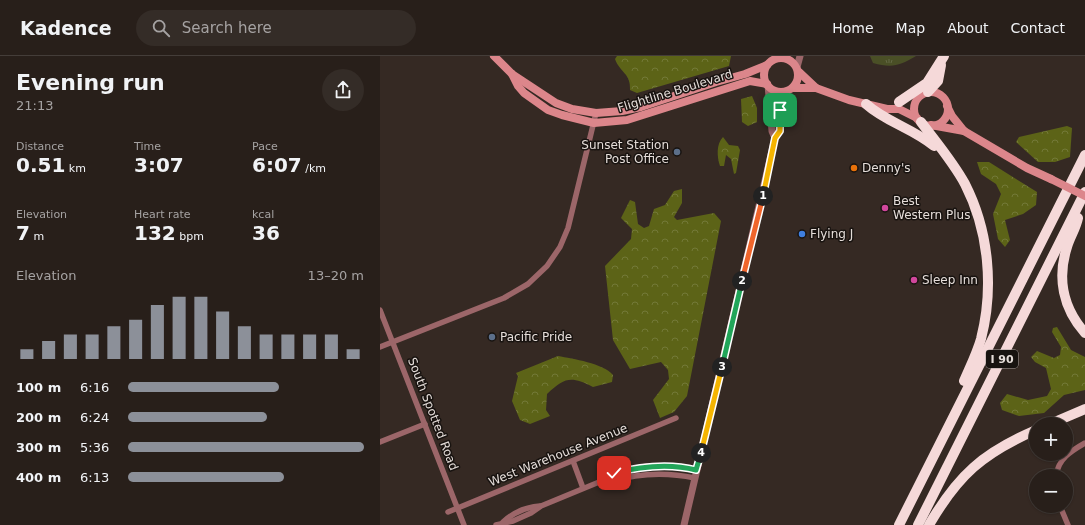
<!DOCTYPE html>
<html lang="en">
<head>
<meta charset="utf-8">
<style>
	:root { --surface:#281f1a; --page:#342c27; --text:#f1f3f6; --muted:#a5a2a2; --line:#443d39; --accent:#8c9099 }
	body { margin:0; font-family:"DejaVu Sans",sans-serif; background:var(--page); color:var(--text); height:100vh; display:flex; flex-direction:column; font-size:15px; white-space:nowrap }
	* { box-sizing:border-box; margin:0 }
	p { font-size:13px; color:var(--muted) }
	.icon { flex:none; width:22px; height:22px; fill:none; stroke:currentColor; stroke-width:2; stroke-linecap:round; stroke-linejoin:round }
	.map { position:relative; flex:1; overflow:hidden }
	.drawer { display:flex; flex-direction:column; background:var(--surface); width:380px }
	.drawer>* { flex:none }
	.controls { position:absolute; left:649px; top:361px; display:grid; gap:8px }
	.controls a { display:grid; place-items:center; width:44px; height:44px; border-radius:50%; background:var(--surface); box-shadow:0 1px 3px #0004,0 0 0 1px var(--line); font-size:20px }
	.pin { position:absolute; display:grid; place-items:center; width:34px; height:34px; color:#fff; margin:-17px; border-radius:8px; box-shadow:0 2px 6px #0006 }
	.km { position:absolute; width:20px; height:20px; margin:-10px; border-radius:50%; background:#222; color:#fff; font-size:11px; line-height:20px; text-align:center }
	.round { display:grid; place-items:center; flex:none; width:42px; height:42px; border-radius:21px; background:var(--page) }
	.overview { display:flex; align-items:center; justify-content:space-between; height:68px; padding:0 16px }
	h1 { font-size:22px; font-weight:700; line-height:30px }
	.figures { display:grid; grid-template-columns:repeat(3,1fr); gap:6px; height:68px; padding:4px 16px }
	.figures div { display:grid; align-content:center }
	.figures b { font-size:20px; font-weight:700 }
	.figures small { font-size:11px; font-weight:400 }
	.figures p { font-size:11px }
	.chart { height:112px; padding:8px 16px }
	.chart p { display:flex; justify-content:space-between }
	.chart svg { width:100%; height:72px; margin-top:4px; stroke:var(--accent); stroke-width:6 }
	ul { padding:0 16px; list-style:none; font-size:13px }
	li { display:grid; grid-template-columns:64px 48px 1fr; align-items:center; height:30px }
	li i { height:10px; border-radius:5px; background:var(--accent) }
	header { display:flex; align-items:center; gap:24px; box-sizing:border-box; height:56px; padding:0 20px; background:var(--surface); border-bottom:1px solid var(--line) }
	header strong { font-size:19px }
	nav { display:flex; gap:22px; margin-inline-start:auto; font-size:14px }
	.search { width:280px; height:36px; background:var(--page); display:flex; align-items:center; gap:10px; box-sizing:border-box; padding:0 14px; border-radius:22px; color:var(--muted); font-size:15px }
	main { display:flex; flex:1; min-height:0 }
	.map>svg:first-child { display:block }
</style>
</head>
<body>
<header>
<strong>Kadence</strong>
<div class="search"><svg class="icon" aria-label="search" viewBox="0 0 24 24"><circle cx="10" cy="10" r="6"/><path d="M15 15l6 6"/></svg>Search here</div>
<nav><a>Home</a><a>Map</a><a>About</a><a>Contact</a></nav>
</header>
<main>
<section class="drawer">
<div class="overview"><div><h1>Evening run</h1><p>21:13</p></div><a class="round"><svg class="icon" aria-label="share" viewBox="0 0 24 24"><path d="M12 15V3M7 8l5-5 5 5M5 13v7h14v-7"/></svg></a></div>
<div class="figures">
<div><p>Distance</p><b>0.51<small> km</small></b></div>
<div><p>Time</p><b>3:07</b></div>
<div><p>Pace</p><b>6:07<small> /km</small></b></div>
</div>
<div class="figures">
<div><p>Elevation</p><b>7<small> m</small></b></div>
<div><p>Heart rate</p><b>132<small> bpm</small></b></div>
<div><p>kcal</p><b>36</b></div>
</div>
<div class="chart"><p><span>Elevation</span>13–20 m</p>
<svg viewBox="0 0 160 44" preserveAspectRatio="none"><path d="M5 44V38M15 44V33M25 44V29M35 44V29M45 44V24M55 44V20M65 44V11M75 44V6M85 44V6M95 44V15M105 44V24M115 44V29M125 44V29M135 44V29M145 44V29M155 44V38"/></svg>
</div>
<ul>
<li><b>100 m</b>6:16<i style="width:64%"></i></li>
<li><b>200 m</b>6:24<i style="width:59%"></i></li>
<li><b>300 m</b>5:36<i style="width:100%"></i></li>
<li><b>400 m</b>6:13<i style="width:66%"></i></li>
</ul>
</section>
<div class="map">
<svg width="705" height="469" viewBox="0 0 705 469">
	<defs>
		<pattern id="grass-tufts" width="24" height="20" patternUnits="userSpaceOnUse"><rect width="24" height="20" fill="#4a4f26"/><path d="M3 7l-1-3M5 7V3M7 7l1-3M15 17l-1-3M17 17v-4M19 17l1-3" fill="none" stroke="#646845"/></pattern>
		<pattern id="forest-crowns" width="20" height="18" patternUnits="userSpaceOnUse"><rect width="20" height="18" fill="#5c6317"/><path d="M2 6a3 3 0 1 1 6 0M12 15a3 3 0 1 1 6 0" fill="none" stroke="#737938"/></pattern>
	</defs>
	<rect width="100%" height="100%" fill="#352923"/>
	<path fill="url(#grass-tufts)" d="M490,0h46c-17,10 -24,12 -43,7z"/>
	<g fill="url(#forest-crowns)">
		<path d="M237,0h114l-2,10 -92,27 -7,-3c1,-17 -10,-17 -15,-31z"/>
		<path d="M372,40l5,12v14l-9,4 -6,-4 -1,-23z"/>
		<path d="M687,70l5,2 -2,29 -15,5h-17l-22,-20 3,-5z"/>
		<path d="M343,81l6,8 9,1 2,4 -4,23 -2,1 -3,-15 -5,-4 -2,11h-4c-3,-9 -4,-22 3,-29z"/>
		<path d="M597,106h12l48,30 -1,13 -13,9 -18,6 5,20 -5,7 -7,-8 -5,-25 8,-20 -5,-10 -15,-10z"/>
		<path d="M302,133v14l-8,14 3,3 37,-7 7,8 -34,175 -13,16 -14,6 -7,-18 16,-21 -1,-9 -7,-8 -31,7 -17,-29 -8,-74 26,-27 1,-10 -11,-11 9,-18 5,2 3,22 6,4 5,-2 5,-17 11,-4 9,-14z"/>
		<path d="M677,271l14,23 14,7v33l-21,5 -20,18 -25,3 -17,-6 -2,-7 7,-9 21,6 19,-4 4,-7 -5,-21 -11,-6 -4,-5 6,-6 17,7 6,-3 1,-8 -9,-15 1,-4z"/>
		<path d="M178,300c15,3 45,7 55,19l-1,7 -19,5c-22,-11 -28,-10 -46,7l-1,16 4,6 -20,8 -10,-4 -8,-19 6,-25 -2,-3z"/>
	</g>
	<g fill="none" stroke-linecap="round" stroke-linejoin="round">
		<g stroke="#9c6669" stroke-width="5.5">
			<path d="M0,254l84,215"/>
			<path d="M0,291l124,-49 24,-14 19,-18 13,-19 8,-19 28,-115"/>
			<path d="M0,386l45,-18"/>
			<path d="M193,405l10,27"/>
			<path d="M676,420c2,-17 15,-25 29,-33"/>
			<path d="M224,424c12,0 20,-2 31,-4 20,-3 41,-2 60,2"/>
			<path d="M680,450l8,19"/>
			<path d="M68,456l228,-94"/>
			<path d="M123,466c11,-10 22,-15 37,-16"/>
			<path d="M116,469l17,-4 18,-8 10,-7 63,-26 10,-7 33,-7h23l27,4"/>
		</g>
		<g stroke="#9c6669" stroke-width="7">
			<path d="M398,2l2,-2"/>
			<path d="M417,11l3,-11"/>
			<path d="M388,29l4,46 3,7"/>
			<path d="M304,469l91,-387 4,-7 1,-21 7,-19"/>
		</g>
		<g stroke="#dc868b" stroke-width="8">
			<path d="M114,0l18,18 44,29 16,6 24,4 26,-2 19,-4 75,-25 29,-8 22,-9"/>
			<circle cx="401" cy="19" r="17"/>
			<path d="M419,16l17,16 33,12 38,9h12l18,9"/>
			<path d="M132,18l6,12 6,7 24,17 14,5 32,8 33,-3 123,-39 17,3"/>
			<path d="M413,32h23"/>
			<circle cx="551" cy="53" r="17"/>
			<path d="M567,50l5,10 12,15 63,37 24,11"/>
			<path d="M551,69l33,6"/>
		</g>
		<g stroke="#f5d9d9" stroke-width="10">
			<path d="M548,36l10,-11 3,-16"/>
			<path d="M519,46l28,-19 17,-27"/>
			<path d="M486,48c20,18 46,24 68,42"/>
			<path d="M541,66c15,20 32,40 44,62 24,47 29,104 16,155 -4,14 -11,28 -17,42"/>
			<path d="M698,162c-2,10 -8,19 -11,29 -10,31 -4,61 18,86"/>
			<path d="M670,368l35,-15"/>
			<path d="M519,469l186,-370"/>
			<path d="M538,469l167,-333"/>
			<path d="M549,469c29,-50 54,-72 107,-95"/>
		</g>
		<path stroke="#dc868b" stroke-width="8" d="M671,123l34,17"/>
	</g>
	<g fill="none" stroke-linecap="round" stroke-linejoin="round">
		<g stroke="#fff" stroke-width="8">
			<path id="split-1" d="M383,140l12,-58 5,-7v-21"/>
		</g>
		<g stroke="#fff" stroke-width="8">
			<path id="split-2" d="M362,225l21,-85"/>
		</g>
		<g stroke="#fff" stroke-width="8">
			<path id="split-3" d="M342,311l20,-86"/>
		</g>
		<g stroke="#fff" stroke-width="8">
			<path id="split-4" d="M321,397l21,-86"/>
		</g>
		<g stroke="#fff" stroke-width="8">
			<path id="split-5" d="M234,417c28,-7 55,-10 82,-3l5,-17"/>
		</g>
		<use href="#split-1" stroke="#f5b400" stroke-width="5"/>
		<use href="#split-2" stroke="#f0652b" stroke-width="5"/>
		<use href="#split-3" stroke="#22a559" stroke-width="5"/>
		<use href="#split-4" stroke="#f5b400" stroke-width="5"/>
		<use href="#split-5" stroke="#22a559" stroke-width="5"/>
	</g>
	<g fill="#5c6f8a" stroke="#181310" stroke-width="1.5">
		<circle cx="297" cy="96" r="4"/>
		<circle cx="112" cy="281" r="4"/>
	</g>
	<circle fill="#e8710a" stroke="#181310" stroke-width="1.5" cx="474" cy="112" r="4"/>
	<g fill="#d1479c" stroke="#181310" stroke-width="1.5">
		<circle cx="505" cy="152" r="4"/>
		<circle cx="534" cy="224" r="4"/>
	</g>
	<circle fill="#3f7fe0" stroke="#181310" stroke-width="1.5" cx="422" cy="178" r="4"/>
	<g text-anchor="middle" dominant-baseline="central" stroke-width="3" stroke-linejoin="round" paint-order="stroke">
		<rect fill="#181310" stroke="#a8a09d" stroke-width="1" x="606" y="294" width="32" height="18" rx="3"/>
		<g font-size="11" font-weight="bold" fill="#e5ddd9">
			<text x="622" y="303">I 90</text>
		</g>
		<g font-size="12" fill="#e5ddd9" stroke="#181310">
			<text transform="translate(295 35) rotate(-17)">Flightline Boulevard</text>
			<text transform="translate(53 358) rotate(69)">South Spotted Road</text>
			<text transform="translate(178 399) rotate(-22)">West Warehouse Avenue</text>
		</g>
		<g font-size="12" fill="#e5ddd9" stroke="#181310" text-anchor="start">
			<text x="289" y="89" text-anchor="end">Sunset Station<tspan x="289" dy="14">Post Office</tspan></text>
			<text x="482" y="112">Denny's</text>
			<text x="513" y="145">Best<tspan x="513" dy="14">Western Plus</tspan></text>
			<text x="430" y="178">Flying J</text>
			<text x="542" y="224">Sleep Inn</text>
			<text x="120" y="281">Pacific Pride</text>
		</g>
	</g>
</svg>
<div class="controls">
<a>+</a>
<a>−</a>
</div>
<div class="pin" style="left:400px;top:54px;background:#1e9e55"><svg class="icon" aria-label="arrive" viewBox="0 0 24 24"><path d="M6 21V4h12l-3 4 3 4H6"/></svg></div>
<div class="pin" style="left:234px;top:417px;background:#d93025"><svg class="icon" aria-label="check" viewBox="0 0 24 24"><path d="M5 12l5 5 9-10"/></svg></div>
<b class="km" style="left:383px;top:140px">1</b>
<b class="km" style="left:362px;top:225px">2</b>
<b class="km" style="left:342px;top:311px">3</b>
<b class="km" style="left:321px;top:397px">4</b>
</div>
</main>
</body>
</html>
